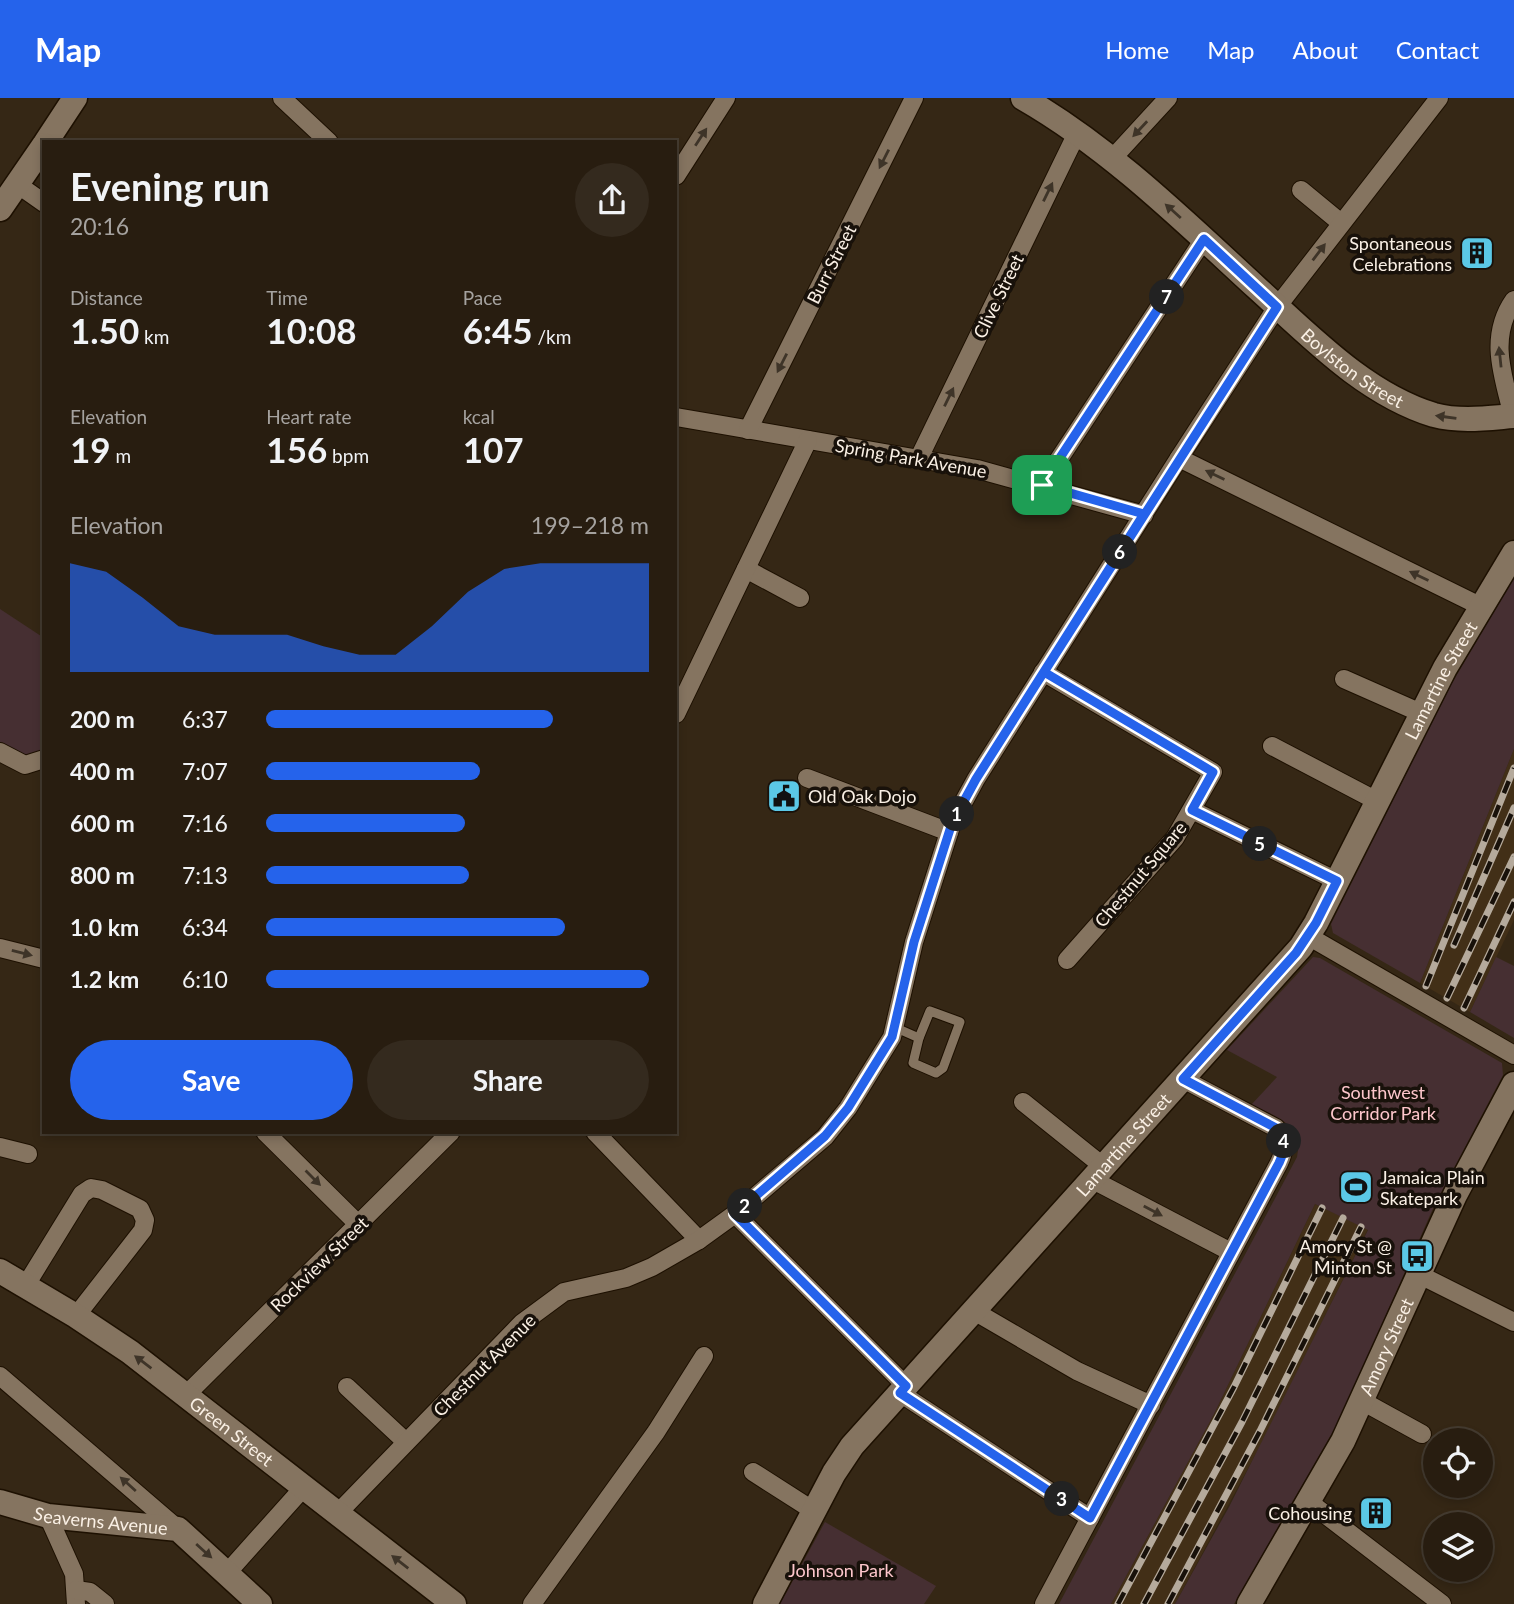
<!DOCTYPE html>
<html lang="en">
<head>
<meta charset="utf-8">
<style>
	:root { --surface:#281d10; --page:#342a1e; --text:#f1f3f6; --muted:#a5a29f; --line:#443b30; --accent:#2563eb }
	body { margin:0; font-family:Lato,sans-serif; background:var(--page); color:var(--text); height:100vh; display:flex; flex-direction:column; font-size:26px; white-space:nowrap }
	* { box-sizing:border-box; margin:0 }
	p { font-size:23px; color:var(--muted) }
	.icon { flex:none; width:38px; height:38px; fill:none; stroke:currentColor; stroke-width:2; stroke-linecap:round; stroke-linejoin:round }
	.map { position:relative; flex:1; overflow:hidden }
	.side { position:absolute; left:42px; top:42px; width:635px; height:994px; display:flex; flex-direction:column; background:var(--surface); border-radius:0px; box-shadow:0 4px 10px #0003,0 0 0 2px var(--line) }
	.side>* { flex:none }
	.controls { position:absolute; left:1423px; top:1330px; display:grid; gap:14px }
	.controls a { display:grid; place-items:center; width:70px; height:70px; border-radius:50%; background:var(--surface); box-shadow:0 4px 10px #0003,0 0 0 2px var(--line); font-size:35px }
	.pin { position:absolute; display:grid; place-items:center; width:60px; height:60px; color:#fff; margin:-30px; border-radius:14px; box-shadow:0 4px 10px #0006 }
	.km { position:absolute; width:35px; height:35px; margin:-18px; border-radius:50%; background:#222; color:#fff; font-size:19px; line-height:35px; text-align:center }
	.round { display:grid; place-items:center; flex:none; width:74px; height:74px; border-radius:37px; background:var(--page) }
	.overview { display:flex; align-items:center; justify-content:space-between; height:119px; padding:0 28px }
	h1 { font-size:38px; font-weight:700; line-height:52px }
	.stats { display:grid; grid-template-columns:repeat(3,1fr); gap:10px; height:119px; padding:7px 28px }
	.stats div { display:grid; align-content:center }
	.stats b { font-size:35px; font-weight:700 }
	.stats small { font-size:19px; font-weight:400 }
	.stats p { font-size:19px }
	.chart { height:196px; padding:14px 28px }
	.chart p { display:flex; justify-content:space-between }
	.chart svg { width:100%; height:126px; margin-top:7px; fill:var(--accent); opacity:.7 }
	.primary-button { display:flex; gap:14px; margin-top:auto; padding:14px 28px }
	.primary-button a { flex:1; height:80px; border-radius:42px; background:var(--accent); color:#fff; font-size:28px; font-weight:700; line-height:80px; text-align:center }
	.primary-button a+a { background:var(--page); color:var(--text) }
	ul { padding:0 28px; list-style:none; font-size:23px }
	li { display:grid; grid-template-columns:112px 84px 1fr; align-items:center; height:52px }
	li i { height:18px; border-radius:9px; background:var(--accent) }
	header { display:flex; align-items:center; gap:42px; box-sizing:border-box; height:98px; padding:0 35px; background:var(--accent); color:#fff }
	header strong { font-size:33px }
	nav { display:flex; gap:38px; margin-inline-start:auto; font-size:24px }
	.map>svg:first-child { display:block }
</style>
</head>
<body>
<header>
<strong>Map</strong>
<nav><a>Home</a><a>Map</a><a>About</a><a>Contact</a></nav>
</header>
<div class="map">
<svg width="1514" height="1506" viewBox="0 0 1514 1506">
	<rect width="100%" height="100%" fill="#352715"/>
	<g fill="#422f17">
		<path d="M1514,651v171l-44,92 -50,-29z"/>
		<path d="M1315,1106l53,25 -103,208 -90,167h-64l103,-190z"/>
	</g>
	<g fill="#462f32">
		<path d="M1514,480v171l-94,234 -87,-50 -2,-9 121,-241z"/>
		<path d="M0,511l44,29v117l-15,6 -29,-15z"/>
		<path d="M1313,859l7,1 182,105 1,12 -68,129 -96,217 -105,183h-59l54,-97 139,-277 -53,-26 -101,210 -103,190h-52l238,-447c7,-33 -22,-41 -46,-52l26,-28 -50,-27z"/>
		<path d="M1496,859l18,9v72l-44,-26z"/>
		<path d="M825,1424l111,64 -12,18h-144z"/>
	</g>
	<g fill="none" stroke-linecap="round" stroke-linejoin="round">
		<g stroke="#1d1001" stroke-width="11">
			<g id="lane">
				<path d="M930,913l30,11 -17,46 -7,5 -23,-10 6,-25z"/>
				<path d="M894,929l25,11"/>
			</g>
		</g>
		<g stroke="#1d1001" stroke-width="20">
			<g id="street">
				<path d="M282,0l47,44"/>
				<path d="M1111,62l57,-62"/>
				<path d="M676,78l50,-78"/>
				<path d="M17,86l27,19"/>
				<path d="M1301,92l40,33"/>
				<path d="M1513,318c-10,-40 -25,-79 1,-116"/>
				<path d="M676,319l301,52 167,46"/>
				<path d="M748,332l166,-332"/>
				<path d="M919,360l158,-325"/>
				<path d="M1179,360l301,148"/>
				<path d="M1042,387l162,-246"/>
				<path d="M746,471l54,29"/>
				<path d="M1043,574l170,100 -38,66 -108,122"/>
				<path d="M1344,581l77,34"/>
				<path d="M676,616l132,-274"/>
				<path d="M1272,648l105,55"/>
				<path d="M0,654l25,13 19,-6"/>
				<path d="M807,680l142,54"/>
				<path d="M1192,712l145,71"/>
				<path d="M1308,838l206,119"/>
				<path d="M0,850l44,11"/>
				<path d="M1023,1004l81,65"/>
				<path d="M265,1034l94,93"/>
				<path d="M595,1034l104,108"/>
				<path d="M0,1049l28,7"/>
				<path d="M1093,1082l138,72"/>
				<path d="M735,1116l171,172"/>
				<path d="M1418,1176l96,48"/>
				<path d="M26,1187l56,-91 9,-6 11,2 38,19 5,11 -2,10 -67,86"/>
				<path d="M974,1213l103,60 74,34"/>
				<path d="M0,1278l178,153"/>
				<path d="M347,1289l59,55"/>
				<path d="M900,1295l190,125"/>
				<path d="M186,1297l265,-263"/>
				<path d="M1362,1303l60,33"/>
				<path d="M753,1374l61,39"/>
				<path d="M1309,1404l133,102"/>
				<path d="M338,1415l184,-190 42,-31 62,-14 26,-11 47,-27 36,-26 90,-77 23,-29 44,-71 22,-95 38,-119 24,-44 203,-321 98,-151 162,-209"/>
				<path d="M48,1418l26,58 2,30"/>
				<path d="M227,1475l77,-86"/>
				<path d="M76,1492l14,2 15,12"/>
				<path d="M532,1506l124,-172 48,-76"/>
				<path d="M1044,1506l235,-441c6,-13 8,-24 -3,-35l-93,-49"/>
			</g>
		</g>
		<g stroke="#1d1001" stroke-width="27">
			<g id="secondary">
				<path id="s1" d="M1023,0c87,50 161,123 235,191 52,47 107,105 176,126 26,7 54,3 80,1"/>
				<path d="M46,44l29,-44"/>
				<path d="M0,111l44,-64"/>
				<path id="s2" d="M0,1173l76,45 54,36 324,252"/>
				<path id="s3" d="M0,1404l48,14 130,13 82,75"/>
				<path id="s4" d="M765,1506l69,-131 18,-27 449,-499 15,-24 129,-255 69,-115"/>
				<path id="s5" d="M1249,1506l94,-163 112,-246 59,-111"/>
			</g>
		</g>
		<use href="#lane" stroke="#857460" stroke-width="9"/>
		<use href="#street" stroke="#857460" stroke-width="18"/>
		<use href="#secondary" stroke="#857460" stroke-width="24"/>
		<g stroke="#b5aa9c" stroke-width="7">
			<g id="rail">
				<path d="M1454,847l60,-137"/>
				<path d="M1426,888l88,-218"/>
				<path d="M1447,900l67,-141"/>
				<path d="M1464,910l50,-106"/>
				<path d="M1118,1506l116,-217 88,-179"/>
				<path d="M1144,1506l98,-182 101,-204"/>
				<path d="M1168,1506l92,-173 101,-204"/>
			</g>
		</g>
		<use href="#rail" stroke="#18110a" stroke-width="4.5" stroke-dasharray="13" stroke-linecap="butt"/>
	</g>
	<defs><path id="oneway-solid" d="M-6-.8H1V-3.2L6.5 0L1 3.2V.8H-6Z" transform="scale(1.75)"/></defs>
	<g fill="#3e3428">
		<use href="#oneway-solid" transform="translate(1140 31) rotate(133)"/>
		<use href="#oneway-solid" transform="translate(701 39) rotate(-57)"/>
		<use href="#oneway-solid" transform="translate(884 61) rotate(117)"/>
		<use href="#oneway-solid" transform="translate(1048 94) rotate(-64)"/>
		<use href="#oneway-solid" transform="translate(1173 113) rotate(-138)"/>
		<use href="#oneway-solid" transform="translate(1319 154) rotate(-53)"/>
		<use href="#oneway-solid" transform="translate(1500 259) rotate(-96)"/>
		<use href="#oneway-solid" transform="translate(782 265) rotate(117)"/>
		<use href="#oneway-solid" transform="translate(949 299) rotate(-64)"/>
		<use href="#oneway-solid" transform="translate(1446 319) rotate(-172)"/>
		<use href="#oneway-solid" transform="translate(1215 377) rotate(-154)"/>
		<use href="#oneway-solid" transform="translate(1419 478) rotate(-154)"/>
		<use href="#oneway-solid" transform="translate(22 855) rotate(14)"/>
		<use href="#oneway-solid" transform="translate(313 1080) rotate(45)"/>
		<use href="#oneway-solid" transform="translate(1153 1113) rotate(28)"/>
		<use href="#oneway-solid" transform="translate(143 1264) rotate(-143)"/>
		<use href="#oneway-solid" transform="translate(128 1386) rotate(-138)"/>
		<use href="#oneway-solid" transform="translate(204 1453) rotate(42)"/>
		<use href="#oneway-solid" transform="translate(400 1464) rotate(-142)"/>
	</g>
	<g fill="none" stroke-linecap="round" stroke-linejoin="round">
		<g stroke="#fff" stroke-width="14">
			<path id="route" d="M1042,387l102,29 -168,265 -24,44 -38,119 -22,95 -44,71 -23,28 -90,78 171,172 -6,7 190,125 189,-355c6,-13 8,-24 -3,-35l-93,-49 113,-126 20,-30 21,-42 -145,-71 21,-38 -169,-100 233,-365 -73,-68 -162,246"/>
		</g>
		<use href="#route" stroke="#2563eb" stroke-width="9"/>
	</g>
	<defs>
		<g id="building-square" transform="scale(1.75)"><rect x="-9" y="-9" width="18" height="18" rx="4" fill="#5bc8e6" stroke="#18110a"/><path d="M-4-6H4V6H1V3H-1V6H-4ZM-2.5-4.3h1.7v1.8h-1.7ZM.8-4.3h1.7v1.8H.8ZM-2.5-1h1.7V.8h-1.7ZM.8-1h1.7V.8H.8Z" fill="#111"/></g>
		<g id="civic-square" transform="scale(1.75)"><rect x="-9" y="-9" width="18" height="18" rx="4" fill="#5bc8e6" stroke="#18110a"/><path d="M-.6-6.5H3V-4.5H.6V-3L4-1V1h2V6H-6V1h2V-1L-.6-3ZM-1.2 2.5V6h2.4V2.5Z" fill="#111"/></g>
		<g id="stadium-square" transform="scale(1.75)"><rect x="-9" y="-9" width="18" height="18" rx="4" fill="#5bc8e6" stroke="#18110a"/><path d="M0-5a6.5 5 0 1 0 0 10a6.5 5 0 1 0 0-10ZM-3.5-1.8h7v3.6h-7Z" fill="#111"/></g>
		<g id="bus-square" transform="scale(1.75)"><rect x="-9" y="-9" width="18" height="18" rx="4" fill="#5bc8e6" stroke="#18110a"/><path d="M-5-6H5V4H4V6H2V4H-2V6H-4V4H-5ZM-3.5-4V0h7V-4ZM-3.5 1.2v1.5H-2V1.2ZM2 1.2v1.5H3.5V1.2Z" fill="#111"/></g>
	</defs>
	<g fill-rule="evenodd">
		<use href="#building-square" x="1477" y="155"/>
		<use href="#civic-square" x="784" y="698"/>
		<use href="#stadium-square" x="1356" y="1089"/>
		<use href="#bus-square" x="1417" y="1158"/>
		<use href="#building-square" x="1376" y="1415"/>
	</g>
	<g text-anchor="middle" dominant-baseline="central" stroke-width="7" stroke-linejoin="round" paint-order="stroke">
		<g font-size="18" fill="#faf0e5" stroke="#18110a" text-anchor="end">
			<text x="1452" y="145">Spontaneous<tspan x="1452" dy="21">Celebrations</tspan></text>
			<text x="808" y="698" text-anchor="start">Old Oak Dojo</text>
			<text x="1380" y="1079" text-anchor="start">Jamaica Plain<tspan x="1380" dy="21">Skatepark</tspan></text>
			<text x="1392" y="1148">Amory St @<tspan x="1392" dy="21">Minton St</tspan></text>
			<text x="1352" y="1415">Cohousing</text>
		</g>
		<g font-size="18" fill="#faf0e5" stroke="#18110a">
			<text transform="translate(831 166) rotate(-63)">Burr Street</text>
			<text transform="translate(998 198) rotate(-64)">Clive Street</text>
			<text stroke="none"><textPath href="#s1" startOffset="427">Boylston Street</textPath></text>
			<text transform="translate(911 360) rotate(10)">Spring Park Avenue</text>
			<text stroke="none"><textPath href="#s4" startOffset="1153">Lamartine Street</textPath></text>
			<text transform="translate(1140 776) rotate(-50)">Chestnut Square</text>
			<text stroke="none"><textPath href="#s4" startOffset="586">Lamartine Street</textPath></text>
			<text transform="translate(319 1166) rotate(-44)">Rockview Street</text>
			<text stroke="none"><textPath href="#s5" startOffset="292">Amory Street</textPath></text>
			<text transform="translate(484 1267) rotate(-45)">Chestnut Avenue</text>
			<text stroke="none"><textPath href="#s2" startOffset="282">Green Street</textPath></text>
			<text stroke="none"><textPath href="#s3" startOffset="103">Seaverns Avenue</textPath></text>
		</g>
		<g font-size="18" fill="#fdc6cb" stroke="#18110a">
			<text x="1383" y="994">Southwest<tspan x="1383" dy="21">Corridor Park</tspan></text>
			<text x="841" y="1472">Johnson Park</text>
		</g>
	</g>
</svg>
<div class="controls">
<a><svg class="icon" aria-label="locate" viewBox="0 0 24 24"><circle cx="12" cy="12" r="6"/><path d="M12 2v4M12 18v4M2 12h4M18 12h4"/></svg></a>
<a><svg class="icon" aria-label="layers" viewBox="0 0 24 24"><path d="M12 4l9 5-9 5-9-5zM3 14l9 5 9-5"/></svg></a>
</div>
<div class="pin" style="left:1042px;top:387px;background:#1e9e55"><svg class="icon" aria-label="arrive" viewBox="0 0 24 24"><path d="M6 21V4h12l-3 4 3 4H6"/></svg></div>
<b class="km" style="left:957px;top:716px">1</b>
<b class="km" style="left:745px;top:1108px">2</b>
<b class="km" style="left:1062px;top:1401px">3</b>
<b class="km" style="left:1284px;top:1043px">4</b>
<b class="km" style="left:1260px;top:746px">5</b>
<b class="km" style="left:1120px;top:454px">6</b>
<b class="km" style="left:1167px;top:199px">7</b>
<section class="side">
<div class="overview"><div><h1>Evening run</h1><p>20:16</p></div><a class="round"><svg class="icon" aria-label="share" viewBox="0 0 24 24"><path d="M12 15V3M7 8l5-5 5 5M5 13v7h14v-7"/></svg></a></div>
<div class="stats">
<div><p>Distance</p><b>1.50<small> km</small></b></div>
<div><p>Time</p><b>10:08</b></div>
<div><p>Pace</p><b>6:45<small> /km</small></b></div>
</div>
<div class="stats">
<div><p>Elevation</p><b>19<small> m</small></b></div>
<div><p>Heart rate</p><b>156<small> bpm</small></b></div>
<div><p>kcal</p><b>107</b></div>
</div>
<div class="chart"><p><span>Elevation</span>199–218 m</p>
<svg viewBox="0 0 160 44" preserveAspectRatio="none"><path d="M0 44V6L10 9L20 18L30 28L40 31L50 31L60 31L70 35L80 38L90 38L100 28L110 16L120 8L130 6L140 6L150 6L160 6V44z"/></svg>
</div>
<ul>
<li><b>200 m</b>6:37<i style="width:75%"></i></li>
<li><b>400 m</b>7:07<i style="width:56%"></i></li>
<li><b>600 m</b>7:16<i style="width:52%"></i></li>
<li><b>800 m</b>7:13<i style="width:53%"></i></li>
<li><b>1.0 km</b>6:34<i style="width:78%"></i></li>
<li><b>1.2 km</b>6:10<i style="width:100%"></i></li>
</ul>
<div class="primary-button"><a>Save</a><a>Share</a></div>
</section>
</div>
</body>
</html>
